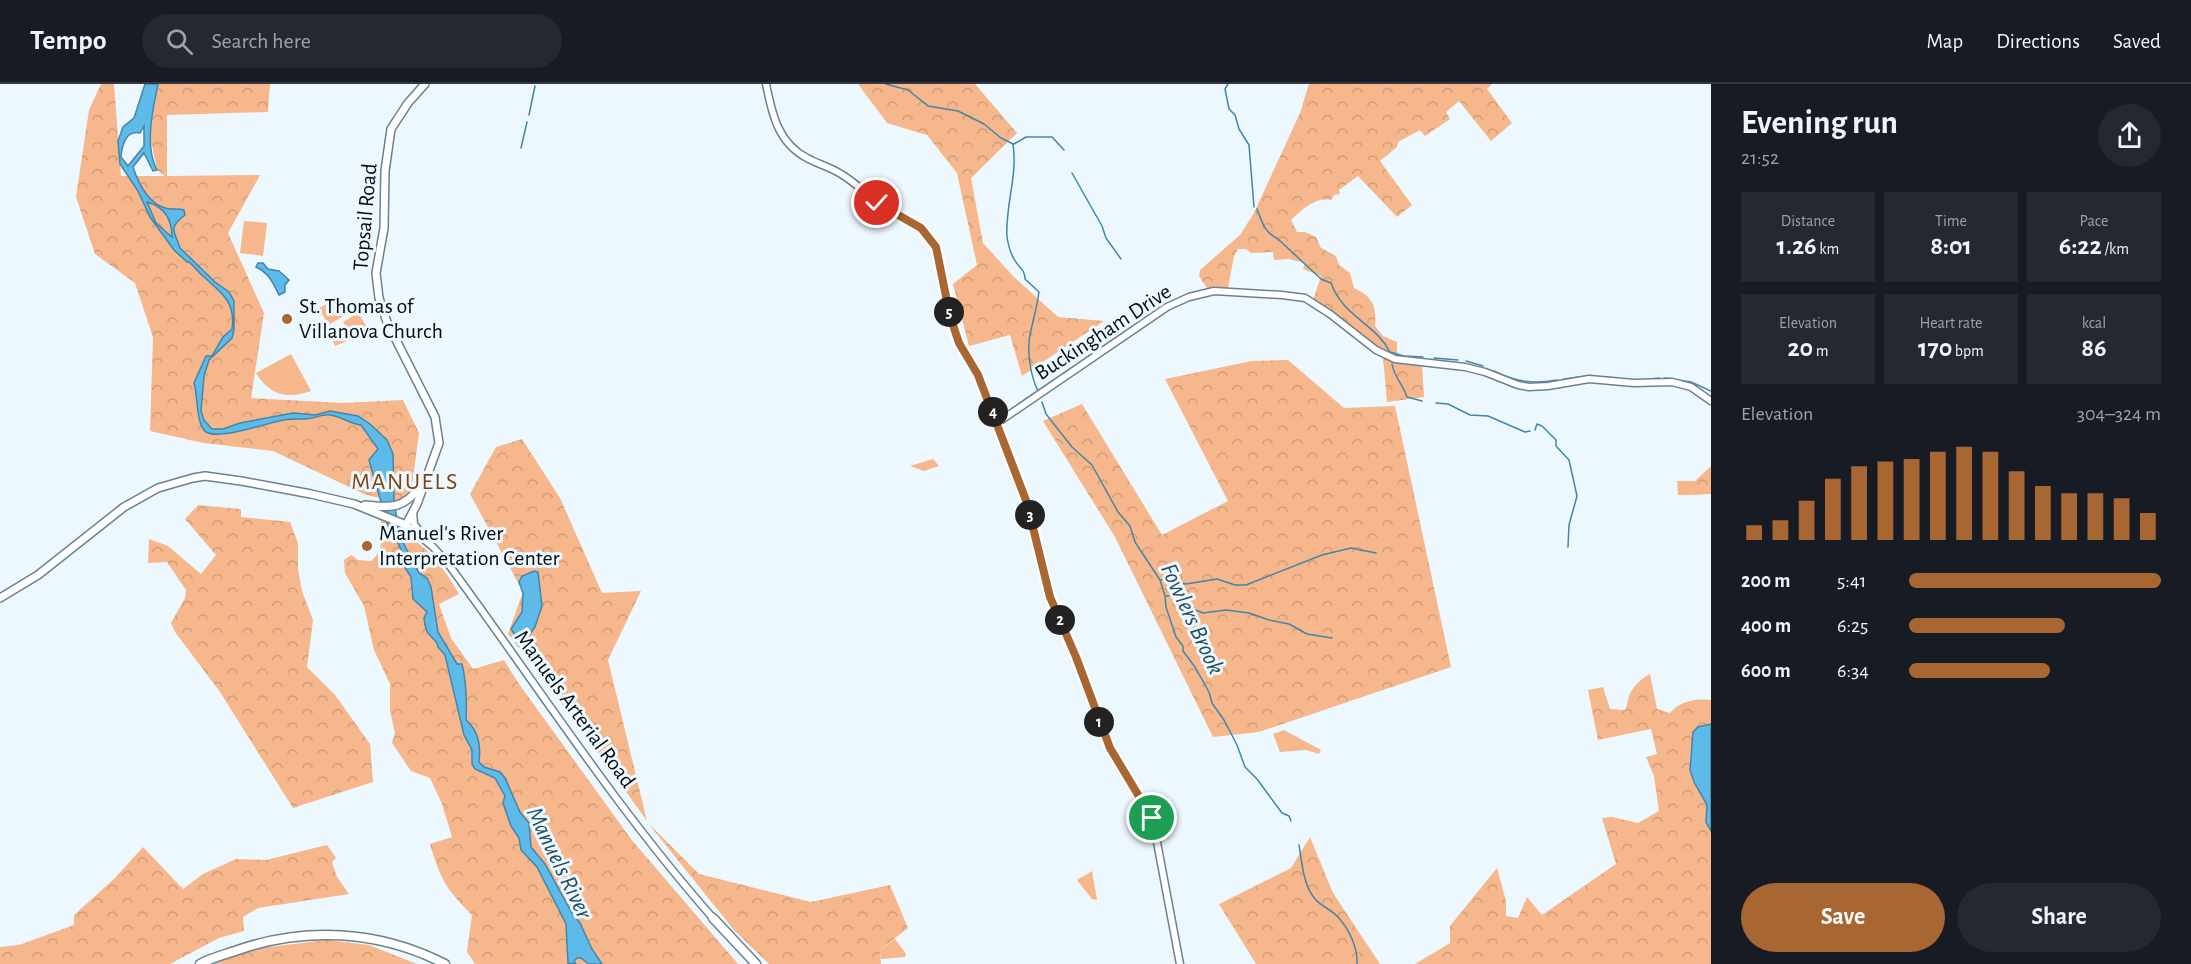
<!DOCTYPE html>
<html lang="en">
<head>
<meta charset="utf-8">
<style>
	:root { --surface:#171b24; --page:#242831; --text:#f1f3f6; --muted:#9ea1a6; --line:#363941; --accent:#a86632 }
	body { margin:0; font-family:"Alegreya Sans",sans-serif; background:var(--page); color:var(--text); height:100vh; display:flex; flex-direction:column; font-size:22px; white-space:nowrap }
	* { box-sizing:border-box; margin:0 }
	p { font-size:20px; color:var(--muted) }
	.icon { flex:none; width:33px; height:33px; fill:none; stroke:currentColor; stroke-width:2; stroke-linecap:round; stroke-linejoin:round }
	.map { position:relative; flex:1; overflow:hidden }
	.drawer { display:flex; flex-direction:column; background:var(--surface); width:480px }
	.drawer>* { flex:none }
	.pin { position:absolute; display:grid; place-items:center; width:51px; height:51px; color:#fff; margin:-26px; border:3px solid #fff; border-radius:50%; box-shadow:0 2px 6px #0007 }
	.km { position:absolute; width:30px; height:30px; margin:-15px; border-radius:50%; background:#222; color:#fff; font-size:16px; line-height:30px; text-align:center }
	.round { display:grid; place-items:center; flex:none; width:63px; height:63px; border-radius:32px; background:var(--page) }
	.overview { display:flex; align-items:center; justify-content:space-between; height:102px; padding:0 30px }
	h1 { font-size:33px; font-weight:700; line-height:45px }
	.stats { display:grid; grid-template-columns:repeat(3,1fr); gap:9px; height:102px; padding:6px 30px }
	.stats div { display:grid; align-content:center; border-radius:0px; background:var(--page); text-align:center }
	.stats b { font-size:26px; font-weight:700 }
	.stats small { font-size:16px; font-weight:400 }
	.stats p { font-size:16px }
	.chart { height:168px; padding:12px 30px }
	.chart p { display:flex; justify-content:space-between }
	.chart svg { width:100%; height:108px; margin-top:6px; stroke:var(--accent); stroke-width:6 }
	.button { display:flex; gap:12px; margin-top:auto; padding:12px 30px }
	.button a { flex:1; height:69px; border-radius:36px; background:var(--accent); color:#fff; font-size:24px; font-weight:700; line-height:69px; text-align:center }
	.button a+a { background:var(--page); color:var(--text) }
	ul { padding:0 30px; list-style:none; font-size:20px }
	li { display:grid; grid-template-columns:96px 72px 1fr; align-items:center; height:45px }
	li i { height:15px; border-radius:8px; background:var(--accent) }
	header { display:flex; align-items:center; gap:36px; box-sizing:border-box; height:84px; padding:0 30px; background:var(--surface); border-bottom:2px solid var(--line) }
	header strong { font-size:28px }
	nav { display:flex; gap:33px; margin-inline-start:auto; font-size:21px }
	.search { width:420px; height:54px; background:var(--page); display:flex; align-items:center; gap:15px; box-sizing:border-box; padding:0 21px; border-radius:33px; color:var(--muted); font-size:22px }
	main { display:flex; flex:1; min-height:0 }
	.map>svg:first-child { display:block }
</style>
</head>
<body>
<header>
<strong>Tempo</strong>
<div class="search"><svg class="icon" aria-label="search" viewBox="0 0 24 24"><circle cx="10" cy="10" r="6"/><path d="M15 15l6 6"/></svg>Search here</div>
<nav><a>Map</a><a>Directions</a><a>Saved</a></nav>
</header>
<main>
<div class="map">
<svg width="1711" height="880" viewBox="0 0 1711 880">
	<defs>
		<pattern id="forest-crowns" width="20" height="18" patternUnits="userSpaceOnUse" patternTransform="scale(1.5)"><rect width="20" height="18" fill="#f5b78b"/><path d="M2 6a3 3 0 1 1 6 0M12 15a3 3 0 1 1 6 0" fill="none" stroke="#d19c77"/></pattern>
	</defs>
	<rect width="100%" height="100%" fill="#edf8fe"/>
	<g fill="#f5b78b">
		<path d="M244,137l23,2 -4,33 -23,-3z"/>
		<path d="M333,217l9,16 -14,8 -9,-17z"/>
		<path d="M358,229l11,17 -16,9 -10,-17z"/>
		<path d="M344,247l4,8 -1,2 -12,5 -4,-10z"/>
		<path d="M291,270l20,37c-24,8 -41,5 -55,-18z"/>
		<path d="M933,375l6,7 -15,5 -14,-5z"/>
		<path d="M1677,397h18l1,7 -4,2 1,5h-15z"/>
		<path d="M1284,646l37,20 -2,4 -13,-4 -26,2 -7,-18z"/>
		<path d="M1092,787l5,29 -5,-1 -15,-19z"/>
		<path d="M895,855l11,15 -1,3 -24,2 -1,-9z"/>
	</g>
	<g fill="url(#forest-crowns)">
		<path d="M101,0h13l7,92h44l-8,-6 -7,-35 8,-51h112l-2,28 -101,3v61l93,-1 -32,58 36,80 -13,85 92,5 60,-3 16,33 -8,60 -17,9 -30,-8 -91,-43 -69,-8 -54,-12 3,-94 -18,-54 -40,-29 -19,-57 13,-87z"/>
		<path d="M858,0h117l42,49 -46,45 12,65 30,33 45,41 46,4 -82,55 -12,-41 -41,11 -16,-62 24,-19 -20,-92 -30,-38 -40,-12z"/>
		<path d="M1309,0h183l-5,5 25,34 -21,18 -32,-40 -13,11 4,7 -25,17 -5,-6 -22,12 -1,5 -17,14 32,44 -15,12 -39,-41 -19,14 1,4 -6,1 -3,5c-15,-4 -30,11 -40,20l6,12h8l11,5 5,11 15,8 3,9 11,8 4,15c18,8 23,18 21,38l8,10 14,6v15l-15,-6 -69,-51 8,-24 -18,-7 2,-6 -16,-4 -15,1 -1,-8 -22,1 -5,-4h-8l-4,7 -6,32h-21l-8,-12 1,-6 40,-35 14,-22 46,-100z"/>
		<path d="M1383,273l12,5 27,3 2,32 -37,5z"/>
		<path d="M1288,276l56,48 51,-2 56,261 -192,65 -46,5 -98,-200 -72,-116 39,-17 80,131 66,-34 -63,-122 87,-18z"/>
		<path d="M522,355l38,59 42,95 39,-2 -33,69 39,161 -65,-91 -74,-96 15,-42 -53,-98 26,-47z"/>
		<path d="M1711,382v28l-18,1 -1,-5 3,-2v-7z"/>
		<path d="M198,421l43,4v8l49,5 8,21v26l4,22 11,29 -6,47 28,28 35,49 3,38 -80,26 -73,-116 -45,-60 -4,-9 14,-25 1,-8 -19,-28 -19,1 1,-24 19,7 33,28 15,-19 -31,-36z"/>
		<path d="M381,436c35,15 60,41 78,74l-20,10 12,34 22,31 31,-9 15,24 112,155 107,125h-263l-8,-12 5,-37c-27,-27 -31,-35 -42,-71l22,-7 -10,-33 -12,-26 -19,-7 -19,-28 3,-10 -5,-22v-27l-16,-34 -10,-44 -19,-33 -1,-13 7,-5 7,5 13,1c14,-11 10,-24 10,-41z"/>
		<path d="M1650,590l7,35 13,4c10,-12 26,-15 41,-13v24l-13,3c-6,18 -13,37 -4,56 4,7 11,12 13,21 2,10 -3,17 4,27v133h-296l35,-21v-17l47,-58 9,33v15l12,2 9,-21 15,18 74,-51 -14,-46 10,-1 26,6 21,-12 -5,-35 -8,-19 11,-3 -6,-25 -53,11 -10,-50 15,-3 7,22 15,1c3,-5 2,-9 4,-14 3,-9 14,-19 21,-22z"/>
		<path d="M648,739l51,51 112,28 79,-17 18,43 -28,22 1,14h-112l-35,-34z"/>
		<path d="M1310,753l23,56 47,71h-124l-37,-60 72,-36z"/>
		<path d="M327,761l9,13 -4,4 5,15 12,17 -91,14 -15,9 1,14 -25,7 -49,26h-170v-17l19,-2 55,-20v-10l40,-36 29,-32 40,42 20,-15 33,-15 30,1z"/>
		<path d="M327,856l42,5 48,19h-203l38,-15z"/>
	</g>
	<g fill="#5ebae9" stroke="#4386a9" stroke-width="1.5" fill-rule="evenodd">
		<path d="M145,0h13c-5,25 -14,62 -1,86l-4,1 -9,-18 -11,14c5,15 15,36 32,41 6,2 13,0 19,2l1,5c-18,14 -10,16 -5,33l35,34 14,10 5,9v29l-2,8 -23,22 -5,16 -3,35 3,9 8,9h11l17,-6 53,-10 22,2 15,-4 28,5 12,8 17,16 6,14 1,48 4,22 -1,7 22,42 8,5 4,9 7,45 19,32h5c4,15 5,40 4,56 13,11 15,26 13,42l5,5 16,5 5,6 15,34 9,11 2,24 14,17 27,49 8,10 12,26 10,15h-13l-8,-6h-4l-3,3 2,3 -8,-1 -2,-39 -29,-57 -16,-17 -2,-12 -8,-12 -8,-23 2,-7 -10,-18 -20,-9 -3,-5v-14l-8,-15 -19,-80 -7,-8 -1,-4 -10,-11 -2,-7 -1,-7 3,-6 -14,-13 -2,-22 -7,-11 -2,-15 -15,-28 -18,-63 9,-11 -17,-24c-11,-1 -20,-9 -31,-10 -5,-1 -13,2 -18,3 -11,2 -22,0 -33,3 -15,3 -59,19 -73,11 -10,-7 -8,-36 -12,-49l12,-27h6l11,-19 9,-8c4,-28 -11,-36 -29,-53 -5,-4 -9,-10 -14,-14h-2l-13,-12 -24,-33 -12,-26 -18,-27 -2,-23 5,-14 11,-9zM144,42v20l-16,20 -7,-9c1,-12 5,-27 19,-24zM147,118c18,5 25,17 25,35l-16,-14z"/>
		<path d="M258,179h5l5,6 11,2 10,9 -4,5v7l-6,3c-6,-12 -10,-22 -23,-28z"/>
		<path d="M534,487l4,1 4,34 -7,21 -9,13 -7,1 -8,-12 11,-17 1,-19 -4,-11 3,-6z"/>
		<path d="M1711,640v107l-5,-9 1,-17 -13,-23 -4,-12 3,-38 5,-5z"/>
	</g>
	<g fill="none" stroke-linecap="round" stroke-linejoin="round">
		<g stroke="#4386a9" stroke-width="1.5">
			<path d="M886,0l22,6 20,16 30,5 26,13 17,14 12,6"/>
			<path d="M1228,0l-3,5 4,20 6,6 4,14 10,16 5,62"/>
			<path d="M529,31l6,-29"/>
			<path d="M1013,60c5,32 -8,61 -6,93 1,6 4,17 7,22 4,8 11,10 11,20l14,13c-2,14 -5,25 -8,38 -5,18 -1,45 7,61"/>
			<path d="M1014,60l12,-7h26l12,13"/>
			<path d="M521,64l6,-26"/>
			<path d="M1072,89l30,53 4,12 15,21"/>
			<path d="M1257,125c5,13 7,23 21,30l43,40 10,4c13,35 43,39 59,69l14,4 19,1"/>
			<path d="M1434,274l24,2"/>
			<path d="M1466,277l17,5"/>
			<path d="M1392,280c2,13 11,20 15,33l15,4"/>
			<path d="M1494,287c21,11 40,13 63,9"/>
			<path d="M1605,293l10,1"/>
			<path d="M1665,294l26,4 20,9"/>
			<path d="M1564,295l23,-3 13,1"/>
			<path d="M1642,296l17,-2"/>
			<path d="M1042,318l4,12 26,33 20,18 26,47 12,14 5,16 25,38 5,16 1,11 10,30 7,9v5l12,16 14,25 3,11 12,17 13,25 8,22 12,12 25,34 7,3 2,5"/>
			<path d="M1436,319l12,1 22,11 18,1 37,16 5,-1"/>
			<path d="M1535,346l2,-6 5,2 14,14v6l13,14 8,36 -8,29 -1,22"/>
			<path d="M1161,496l7,-1 18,5 31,-5 18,6h11l76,-30 29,-7 25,5"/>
			<path d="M1166,512l11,-1 16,14 10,4 23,-3 23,3 20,7 20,4 18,10 25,4"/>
			<path d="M1299,761c3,17 4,40 16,54 6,7 17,11 23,18 11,12 20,31 19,47"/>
		</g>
		<g stroke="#698290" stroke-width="9">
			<g id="secondary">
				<path d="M766,0c6,30 12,59 41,74 11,6 23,9 34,16 17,10 31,26 48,37 18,11 36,16 47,36l14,69 9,27 19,32 49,128 23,94 26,60 34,91 43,73 27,143"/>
				<path d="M997,339l170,-116 22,-10 25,-6 68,4 23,3 25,16 46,36 19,9 70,8 20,5 33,13 11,2 19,-1 41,-7 45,4 38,-1 19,5 20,14"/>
				<path d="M413,428l1,12 6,8"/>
				<path d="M406,441l26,21 14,15c88,119 168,245 267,357"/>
			</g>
		</g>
		<g stroke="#698290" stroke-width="10">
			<g id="primary">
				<path d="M365,421c27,3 38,4 56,-19"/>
				<path d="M0,514l38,-23 86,-68 34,-19 35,-10 12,-2 36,5 70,13 43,10 52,21 11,-21 22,-61 -4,-26 -48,-95 -8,-24 -3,-25 8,-45 1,-57 6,-42 17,-26 17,-19"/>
			</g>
		</g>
		<g stroke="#698290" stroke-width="11">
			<g id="highway">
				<path d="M713,834l43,46"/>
				<path d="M200,880c11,-6 23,-9 35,-13 69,-25 144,-21 210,13"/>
			</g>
		</g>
		<use href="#secondary" stroke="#fff" stroke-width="6"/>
		<use href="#primary" stroke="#fff" stroke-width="7"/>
		<use href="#highway" stroke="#fff" stroke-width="8"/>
	</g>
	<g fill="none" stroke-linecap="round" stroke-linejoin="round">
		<g stroke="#fff" stroke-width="12">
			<path id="route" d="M877,119l44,25 15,19 14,69 9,27 19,32 49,128 23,94 26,60 34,91 42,70"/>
		</g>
		<use href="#route" stroke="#a86632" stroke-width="8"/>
	</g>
	<g fill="#a86632" stroke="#edf8fe" stroke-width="2">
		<circle cx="287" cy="235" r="6"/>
		<circle cx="367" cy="462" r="6"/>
	</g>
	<g text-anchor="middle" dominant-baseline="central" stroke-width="6" stroke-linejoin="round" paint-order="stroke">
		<g font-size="22" fill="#050d13" stroke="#edf8fe">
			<text transform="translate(365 133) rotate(-85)">Topsail Road</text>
			<text transform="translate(1103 248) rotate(-33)">Buckingham Drive</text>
			<text transform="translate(575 625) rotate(54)">Manuels Arterial Road</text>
		</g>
		<g font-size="22" fill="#050d13" stroke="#edf8fe" text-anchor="start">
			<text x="299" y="222">St. Thomas of<tspan x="299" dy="25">Villanova Church</tspan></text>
			<text x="379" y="449">Manuel's River<tspan x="379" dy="25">Interpretation Center</tspan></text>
		</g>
		<g font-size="24" letter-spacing="1.5" fill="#7c430f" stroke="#edf8fe">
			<text x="405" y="398">MANUELS</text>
		</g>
		<g font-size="24" font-style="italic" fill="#244c60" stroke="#edf8fe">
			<text transform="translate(1192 535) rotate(65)">Fowlers Brook</text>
			<text transform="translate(559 779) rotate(64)">Manuels River</text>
		</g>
	</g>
</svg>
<div class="pin" style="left:1152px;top:734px;background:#1e9e55"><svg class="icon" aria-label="arrive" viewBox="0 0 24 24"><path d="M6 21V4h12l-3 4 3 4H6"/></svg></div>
<div class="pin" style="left:877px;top:119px;background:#d93025"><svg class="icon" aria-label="check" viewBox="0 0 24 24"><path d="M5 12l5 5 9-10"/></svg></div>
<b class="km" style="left:1099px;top:638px">1</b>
<b class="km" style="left:1060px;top:536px">2</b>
<b class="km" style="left:1030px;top:431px">3</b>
<b class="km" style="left:993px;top:328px">4</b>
<b class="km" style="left:949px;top:228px">5</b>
</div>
<section class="drawer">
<div class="overview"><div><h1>Evening run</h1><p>21:52</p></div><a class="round"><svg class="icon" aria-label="share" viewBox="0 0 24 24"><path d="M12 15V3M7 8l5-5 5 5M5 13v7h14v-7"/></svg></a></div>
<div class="stats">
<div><p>Distance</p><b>1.26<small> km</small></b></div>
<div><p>Time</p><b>8:01</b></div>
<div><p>Pace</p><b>6:22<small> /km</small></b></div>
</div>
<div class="stats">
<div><p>Elevation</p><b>20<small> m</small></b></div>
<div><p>Heart rate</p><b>170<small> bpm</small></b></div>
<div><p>kcal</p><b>86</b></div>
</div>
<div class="chart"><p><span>Elevation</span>304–324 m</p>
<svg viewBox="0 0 160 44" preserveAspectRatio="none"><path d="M5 44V38M15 44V36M25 44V28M35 44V19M45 44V14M55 44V12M65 44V11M75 44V8M85 44V6M95 44V8M105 44V16M115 44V22M125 44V25M135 44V25M145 44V27M155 44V33"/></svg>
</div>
<ul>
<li><b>200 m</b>5:41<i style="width:100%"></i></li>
<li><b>400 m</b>6:25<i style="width:62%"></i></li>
<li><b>600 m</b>6:34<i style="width:56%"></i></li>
</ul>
<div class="button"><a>Save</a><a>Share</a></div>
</section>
</main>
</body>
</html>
